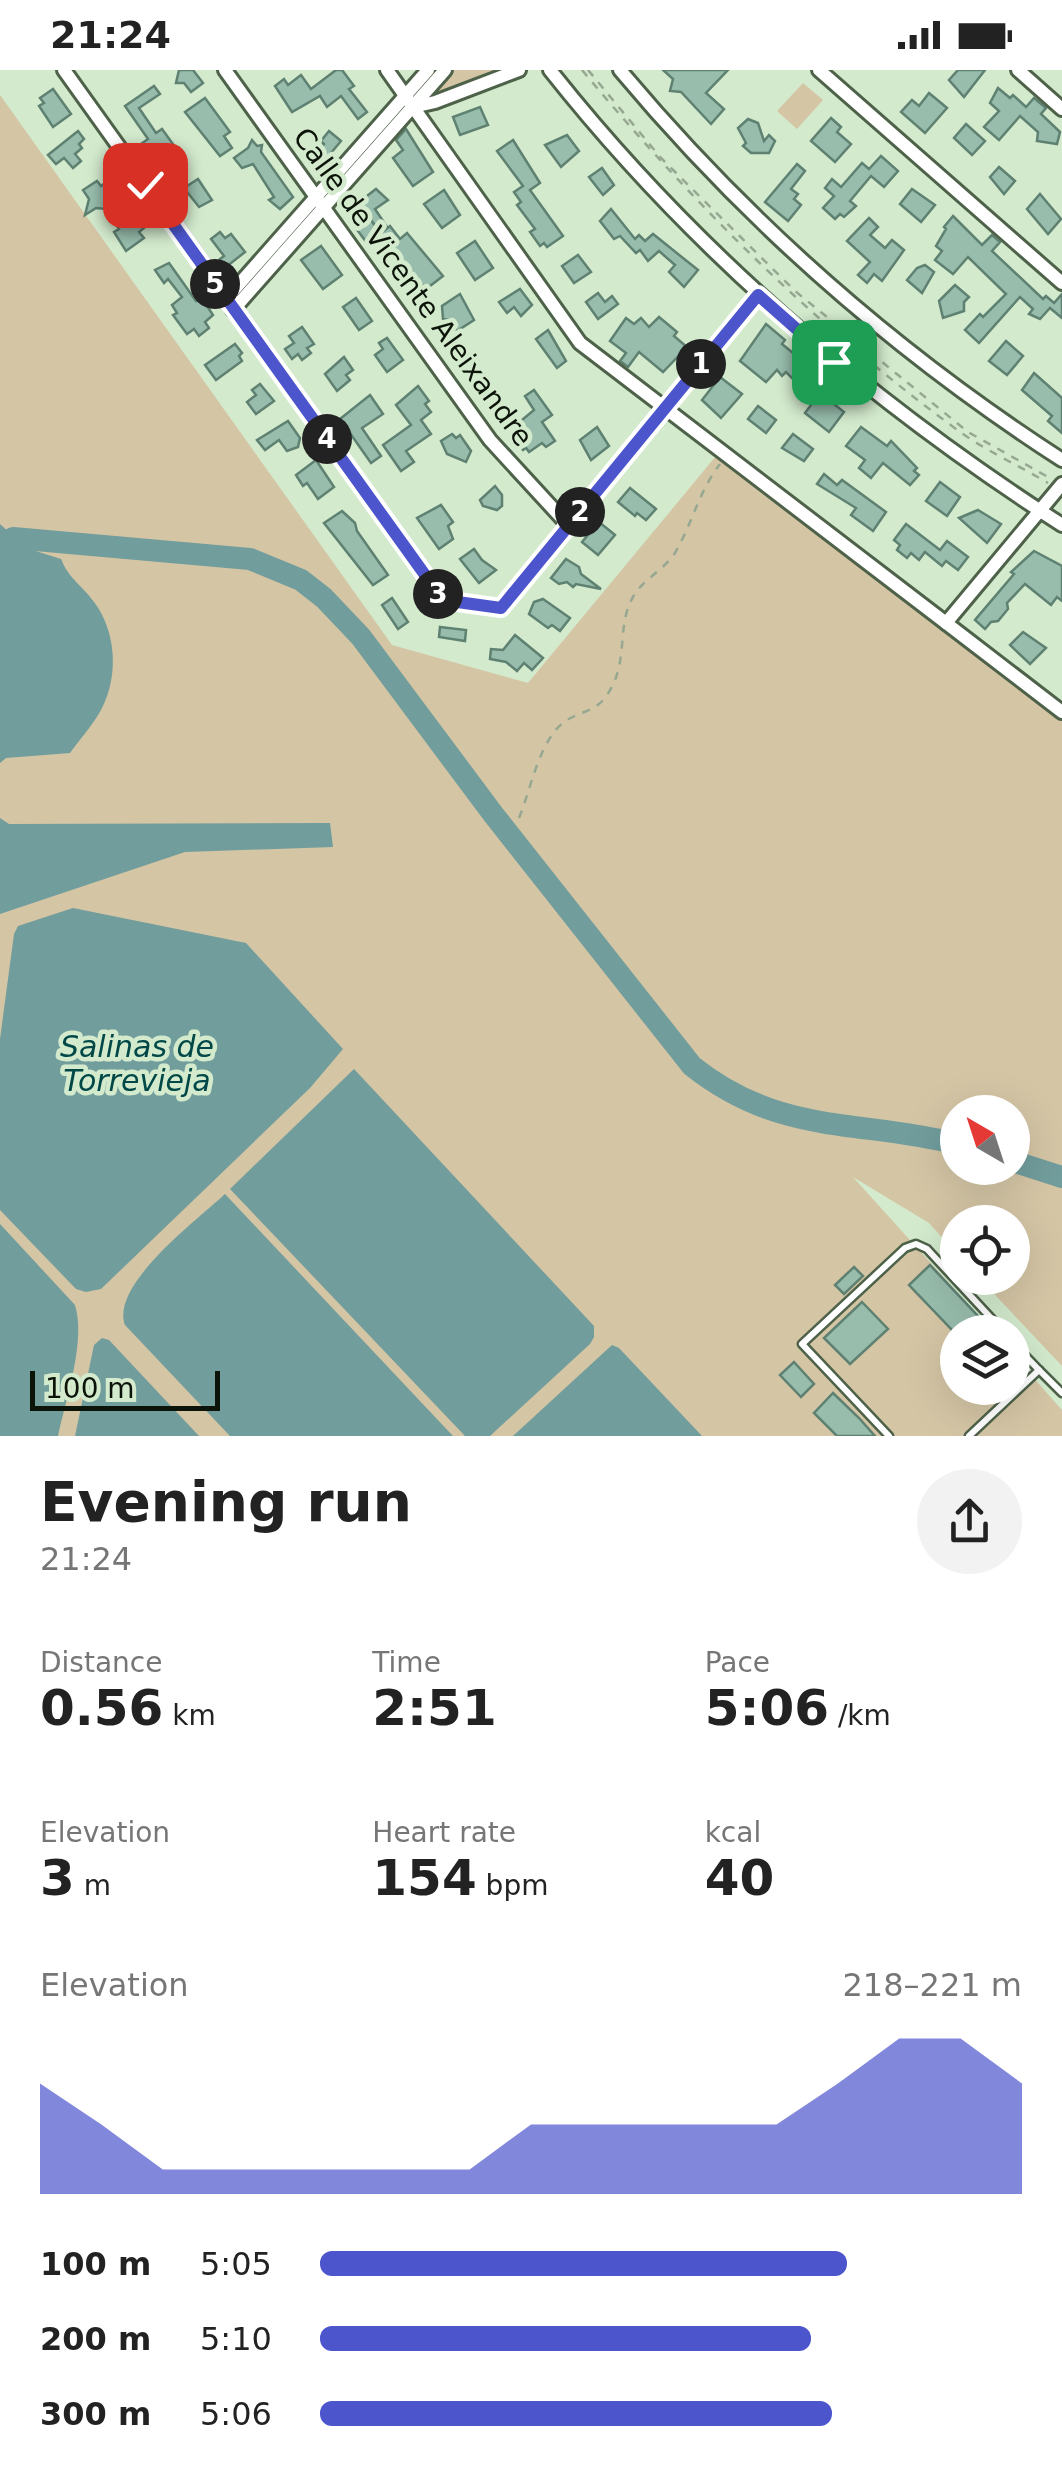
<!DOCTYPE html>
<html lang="en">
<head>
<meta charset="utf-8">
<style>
	:root { --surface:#fff; --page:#f2f2f2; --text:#222; --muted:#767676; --accent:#4c55cb }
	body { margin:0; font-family:"DejaVu Sans",sans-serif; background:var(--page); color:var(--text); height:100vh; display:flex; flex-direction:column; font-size:38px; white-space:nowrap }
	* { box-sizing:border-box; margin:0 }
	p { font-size:32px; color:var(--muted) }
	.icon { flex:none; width:55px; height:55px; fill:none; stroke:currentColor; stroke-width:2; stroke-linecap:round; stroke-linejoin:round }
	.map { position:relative; height:1366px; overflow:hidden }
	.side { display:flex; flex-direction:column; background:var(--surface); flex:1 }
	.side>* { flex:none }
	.needle { width:65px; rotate:321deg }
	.controls { position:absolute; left:940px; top:1025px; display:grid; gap:20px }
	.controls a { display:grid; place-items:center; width:90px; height:90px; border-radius:50%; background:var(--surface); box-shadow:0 10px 40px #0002; font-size:50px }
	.scale { position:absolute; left:30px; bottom:25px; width:190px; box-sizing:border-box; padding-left:10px; border:5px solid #0c140a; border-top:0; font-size:28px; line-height:35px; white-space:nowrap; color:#0c140a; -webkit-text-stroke:8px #d3eacd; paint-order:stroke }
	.pin { position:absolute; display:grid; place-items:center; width:85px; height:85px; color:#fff; margin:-42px; border-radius:20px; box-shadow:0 5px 15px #0006 }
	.km { position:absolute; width:50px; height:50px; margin:-25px; border-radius:50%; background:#222; color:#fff; font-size:28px; line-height:50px; text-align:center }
	.round { display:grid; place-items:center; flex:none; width:105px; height:105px; border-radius:52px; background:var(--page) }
	.overview { display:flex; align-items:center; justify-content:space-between; height:170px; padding:0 40px }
	h1 { font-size:55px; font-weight:600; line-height:75px }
	.stats { display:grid; grid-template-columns:repeat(3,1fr); gap:15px; height:170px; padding:10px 40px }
	.stats div { display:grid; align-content:center }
	.stats b { font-size:50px; font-weight:600 }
	.stats small { font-size:28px; font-weight:400 }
	.stats p { font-size:28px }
	.chart { height:280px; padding:20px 40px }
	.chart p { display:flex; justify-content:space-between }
	.chart svg { width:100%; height:180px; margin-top:10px; fill:var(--accent); opacity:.7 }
	ul { padding:0 40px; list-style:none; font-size:32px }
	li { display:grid; grid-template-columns:160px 120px 1fr; align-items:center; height:75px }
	li i { height:25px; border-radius:12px; background:var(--accent) }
	.status { display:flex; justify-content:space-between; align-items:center; height:70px; padding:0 50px; background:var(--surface); direction:ltr }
	.status svg { height:28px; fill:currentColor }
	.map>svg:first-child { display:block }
</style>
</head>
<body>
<div class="status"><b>21:24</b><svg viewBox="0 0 49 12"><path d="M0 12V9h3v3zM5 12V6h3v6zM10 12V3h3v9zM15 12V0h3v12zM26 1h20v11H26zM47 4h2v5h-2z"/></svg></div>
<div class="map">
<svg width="1062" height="1366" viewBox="0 0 1062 1366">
	<rect width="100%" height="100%" fill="#d3eacd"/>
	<g fill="#d4c5a5" fill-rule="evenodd">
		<path d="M451,0h49l-68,25z"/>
		<path d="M803,13l20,17 -26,29 -20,-18z"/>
		<path d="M0,25l392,550 136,38 188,-227 346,263v647l-83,-88h33v-56h-54l-1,32 -28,-31 -76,-46 140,155h-35v56h54l1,-33 49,55v26h-1062zM958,1042h54v56h-54z"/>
	</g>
	<g fill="#719d9c">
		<path d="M0,454l26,24 35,11c8,20 21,26 33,43 22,29 25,73 8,106 -8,16 -22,31 -32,45l-64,5 -6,5z"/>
		<path d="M0,748l9,6 321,-1 3,24 -148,5 -185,62z"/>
		<path d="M73,838l173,35 97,106 -33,39 -209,201 -15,3 -10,-3 -76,-79v-171l14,-105 4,-8z"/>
		<path d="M354,999l240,257v11l-4,7 -100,92h-25l-235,-247z"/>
		<path d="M225,1124l227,241 1,1h-223l-105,-111c-15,-40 72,-105 100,-131z"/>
		<path d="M0,1154l75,81c11,36 -9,94 -17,131h-58z"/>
		<path d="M102,1268l7,2 90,96h-124l19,-91z"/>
		<path d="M612,1275l7,3 83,88h-189z"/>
	</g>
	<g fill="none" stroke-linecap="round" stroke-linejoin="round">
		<g stroke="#719d9c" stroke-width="22">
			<path d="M13,468l237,21 51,21 23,18 37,39 132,177 199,252c88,70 165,53 266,78"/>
			<path d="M1012,1091l50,16"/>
		</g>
	</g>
	<g fill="#98bdad" stroke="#5e8172" stroke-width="2.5">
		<path d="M179,0h14l10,13 -12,9 -7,-9h-8z"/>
		<path d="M336,0h6l12,16 -5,3 18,23 -9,7 -17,-23 -14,11 -7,-11 -28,16 -17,-26 9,-7 4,6 13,-10 10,14z"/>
		<path d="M663,0h65l-22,23 18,16 -13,15 -30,-32 -11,-1 3,-12z"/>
		<path d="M958,0h27l-21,27 -15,-17z"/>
		<path d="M154,16l6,8 -21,14 17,25 6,-4 21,29 -10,7 4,6 -13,9 -20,-27 -3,-9 7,-5 -23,-33z"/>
		<path d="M998,18l12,10 3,-3 13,12 8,-9 12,10 -5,6 19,18 -3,12 -20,-3 1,-9 -18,-16 -21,24 -15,-13 15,-16 -9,-8z"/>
		<path d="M53,19l18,25 -18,13 -14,-21 5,-3 -4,-5z"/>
		<path d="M929,23l18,15 -22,25 -24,-21 11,-12 7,6z"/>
		<path d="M205,28l25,34 -6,4 8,12 -12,8 -35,-44z"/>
		<path d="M480,37l8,18 -28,10 -7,-18z"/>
		<path d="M831,48l10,9 -4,5 14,12 -16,18 -24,-21z"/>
		<path d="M748,49l10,4 6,18 5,-6 6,6 -6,12h-18l-8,-7 3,-3 -8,-15z"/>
		<path d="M966,54l19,17 -13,14 -18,-17z"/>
		<path d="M406,59l27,43 -20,14 -20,-28 10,-8 -7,-10z"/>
		<path d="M78,61l6,8 -5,5 3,4 -7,6 6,7 -8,7 -9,-10 -8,6 -8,-9z"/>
		<path d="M329,61l12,10 -15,18 -8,-7 6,-8 -3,-3z"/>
		<path d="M567,65l12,16 -18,16 -16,-22z"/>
		<path d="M252,70l5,6 5,-1 -1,7 32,45 -13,12 -11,-9 5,-3 -21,-33 -11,4 -8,-10 14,-10z"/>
		<path d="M513,70l27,43 -10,7 33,46 -16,11 -3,-4 -4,3 -10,-14 5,-3 -18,-24 4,-3 -7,-10 9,-6 -26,-35z"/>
		<path d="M881,86l17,15 -14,16 -13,-11 -21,25 6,5 -12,11 -4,-3 -5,5 -12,-11 11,-12 -9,-8 7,-9 9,8 21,-24 7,6z"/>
		<path d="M797,94l8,7 -14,18 7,5 -4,5 7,6 -13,16 -23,-19z"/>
		<path d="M999,97l16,14 -11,13 -14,-17z"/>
		<path d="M602,98l12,17 -11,10 -14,-18z"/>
		<path d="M111,109l9,13 -13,8 -1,9 -10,-1 -11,7 4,-16 -6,-9 14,-9 4,5z"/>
		<path d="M198,109l14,21 -13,7 -15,-19z"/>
		<path d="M376,119l12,11 -13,9 12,18 -7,5 -22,-29z"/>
		<path d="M912,119l23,16 -14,17 -21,-18z"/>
		<path d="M444,120l16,25 -18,13 -18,-24z"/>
		<path d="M1040,124l21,25 -13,15 -21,-25z"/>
		<path d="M137,138l9,11 -6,5 4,4 -5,4 5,6 -18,13 -12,-19 5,-3 -4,-6z"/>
		<path d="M611,139l24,30 4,-4 6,6 8,-7 45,36 -14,17 -15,-15 6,-7 -16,-14 -11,10 -8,-11 -4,3 -16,-17 -6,3 -14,-18z"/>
		<path d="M953,146l29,29 10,-10 8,7 -8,9 51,48 3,-3 8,7 8,-9v24l-12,-10 -10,11 -11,-5 4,-5 -13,-12 -41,46 -14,-13 15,-16 3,3 23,-23 -38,-37 -15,17 -18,-14 7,-9 -6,-5 10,-17 -2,-2z"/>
		<path d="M368,147l13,16 9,-7 10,13 7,-6 36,43 -17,13 -31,-33 -8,3 -13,-16 -4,4 -15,-20z"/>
		<path d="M869,148l9,9 -8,8 15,13 7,-8 12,10 -22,31 -8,-7 -7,9 -9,-8 12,-13 -23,-21z"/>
		<path d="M220,162l5,6 6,-4 14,18 -19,15 -6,-8 4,-3 -13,-17z"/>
		<path d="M475,171l18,27 -18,12 -18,-27z"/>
		<path d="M321,176l21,29 -19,14 -22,-29z"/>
		<path d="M578,185l13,17 -17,11 -12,-17z"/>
		<path d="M169,193l27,38 5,-4 12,18 -8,7 4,6 -10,8 -5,-7 -7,5 -14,-19 4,-2 -5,-8 10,-8 -14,-18 -4,4 -9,-13z"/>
		<path d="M925,195l9,7 -12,21 -15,-13 10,-12z"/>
		<path d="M955,215l14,12 -5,5v9l-21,7 -4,-17z"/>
		<path d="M520,219l12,16 -11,11 -7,-9 -7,6 -8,-11z"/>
		<path d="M598,223l7,9 7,-6 6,8 -20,15 -12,-17z"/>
		<path d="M460,224l14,26 -17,11 -7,-11 -7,-1 -1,-13z"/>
		<path d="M356,228l16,23 -13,9 -16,-23z"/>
		<path d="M659,247l18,15 -3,4 13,11 -24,25 -24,-20 -11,15 -8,-6 6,-8 -16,-12 16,-23 8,6 7,-6 8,9z"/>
		<path d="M766,254l19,16 -3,4 27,22 -2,3 3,3 -11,13 -13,-13 -4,4 -5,-6 -11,12 -26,-21z"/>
		<path d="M302,257l12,17 -7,4 4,5 -9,7 -4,-6 -6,5 -7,-10 9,-6 -5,-7z"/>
		<path d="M548,260l18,31 -9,7 -21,-29z"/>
		<path d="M387,268l16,22 -16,12 -12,-17 8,-6 -4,-6z"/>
		<path d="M1006,271l17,15 -16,19 -18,-14z"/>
		<path d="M235,274l7,9 -3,3 3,5 -26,19 -11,-15z"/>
		<path d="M344,287l9,13 -7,5 4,5 -13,11 -12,-17z"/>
		<path d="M1034,303l28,25v35l-14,-12 4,-5 -30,-26z"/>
		<path d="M720,307l22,17 -21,24 -19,-18z"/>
		<path d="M260,314l14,17 -18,13 -9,-12 9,-7 -4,-5z"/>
		<path d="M418,316l11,15 -4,3 6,8 -10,8 10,14 -25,17 8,11 -13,9 -18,-26 28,-20 -15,-20z"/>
		<path d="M534,320l18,25 -10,7 13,19 -9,6 -4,-4 -13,9 -3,-4 -3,2 -13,-20 24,-20 -9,-14z"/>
		<path d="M820,323l24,19 -15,20 -24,-19z"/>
		<path d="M370,325l13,19 -21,14 19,28 -10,7 -31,-44z"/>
		<path d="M758,336l18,14 -10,13 -18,-14z"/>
		<path d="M288,351l12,17 -2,9 -11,4 -8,-11 -14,10 -8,-10z"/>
		<path d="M597,357l12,19 -18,14 -11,-20z"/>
		<path d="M861,357l26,19 4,-5 26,27 -3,3 5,4 -9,10 -27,-22 -12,15 -12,-10 6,-8 -19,-14z"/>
		<path d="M452,364l4,4 4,-3 11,16 -5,11 -19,-8 -6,-13z"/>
		<path d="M793,364l20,15 -9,12 -22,-13z"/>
		<path d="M316,390l18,27 -16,12 -11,-16 -4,3 -7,-11z"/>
		<path d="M824,404l13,11 5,-5 44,32 -13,19 -22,-16 5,-7 -39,-24z"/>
		<path d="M940,412l20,15 -13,19 -21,-15z"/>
		<path d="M495,416l7,9v11l-5,4 -14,-4 -3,-6z"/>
		<path d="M630,418l26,21 -10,11 -9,-7 -2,3 -17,-14z"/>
		<path d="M441,435l12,17 -5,4 5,13 -14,10 -22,-31z"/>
		<path d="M978,440l23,14 -14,19 -28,-25z"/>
		<path d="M342,441l13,12 2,8 31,44 -15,10 -49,-62z"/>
		<path d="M599,452l16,13 -17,20 -16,-13z"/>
		<path d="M906,454l34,26 7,-9 21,16 -10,13 -12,-9 -4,5 -17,-14 -6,8 -8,-7 -4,5 -10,-8 3,-5 -6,-5z"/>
		<path d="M474,479l8,11 14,10 -17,13 -19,-24z"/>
		<path d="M1034,481l28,15v35l-5,-4 -6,8 -26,-21 -18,19 1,6 -10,12 -7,1 -6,7 -10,-9 39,-46 -3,-2z"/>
		<path d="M566,489l13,8 2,7 20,15 -25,-5 -3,3 -6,-5 -8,2 -8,-6z"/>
		<path d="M392,528l16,24 -10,7 -16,-24z"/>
		<path d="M543,529l27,19 -10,13 -8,-6 -4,3 -19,-14 5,-12z"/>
		<path d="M440,557l26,3 -1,11 -26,-4z"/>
		<path d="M1023,562l23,16 -16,16 -20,-19z"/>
		<path d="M515,565l28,23 -11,12 -8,-7 -7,8 -11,-9 -16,-3 1,-10 12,1z"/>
		<path d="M930,1195l63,67h-39l-45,-47z"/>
		<path d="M854,1197l9,9 -19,18 -9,-9z"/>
		<path d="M862,1232l26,27 -38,35 -26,-26z"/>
		<path d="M794,1292l20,22 -13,13 -21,-22z"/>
		<path d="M833,1323l26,25 16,18h-38l-23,-23z"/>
	</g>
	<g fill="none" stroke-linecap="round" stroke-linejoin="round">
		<g stroke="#4e6249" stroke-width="11">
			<g id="service">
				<path d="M1012,1272l27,28"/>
				<path d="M889,1366l-87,-92 103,-96 11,-4 11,5 77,83"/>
				<path d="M969,1366l70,-66 23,23"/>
			</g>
		</g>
		<g stroke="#4e6249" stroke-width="18">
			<g id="minor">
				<path d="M64,0l379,530 58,8 257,-313"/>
				<path d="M225,0l265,370 79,86"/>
				<path d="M387,0l193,273 366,280"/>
				<path d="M550,0c144,182 318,330 512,455"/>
				<path d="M620,0c128,153 275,282 442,390"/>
				<path d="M819,0l243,213"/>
				<path d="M1018,0l44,39"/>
				<path d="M413,37l22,-5 84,-32"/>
				<path d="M226,229l202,-229"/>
				<path d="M233,240l212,-240"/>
				<path d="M1062,414l-116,139 116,89"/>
			</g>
		</g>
		<g stroke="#96a891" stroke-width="2.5" stroke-dasharray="8 8" stroke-linecap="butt">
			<path d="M582,0c114,137 230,253 374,359 28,21 62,36 92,54"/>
			<path d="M588,0l73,88 134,133 173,141 80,45"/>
			<path d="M519,748c12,-29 20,-77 45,-96 12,-9 31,-11 40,-23 27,-34 11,-71 29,-102 9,-17 31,-27 42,-44 17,-29 24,-62 45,-89"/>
		</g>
		<use href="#service" stroke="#fff" stroke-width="6"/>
		<use href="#minor" stroke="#fff" stroke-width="12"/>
	</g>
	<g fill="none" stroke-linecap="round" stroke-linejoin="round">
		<g stroke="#fff" stroke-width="20">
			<path id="route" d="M145,115l298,415 58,8 257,-313 76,67"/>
		</g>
		<use href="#route" stroke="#4c55cb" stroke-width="12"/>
	</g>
	<g text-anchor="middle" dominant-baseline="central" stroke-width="9" stroke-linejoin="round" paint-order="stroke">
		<g font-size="28" fill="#0c140a" stroke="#d3eacd">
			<text transform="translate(413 217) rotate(54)">Calle de Vicente Aleixandre</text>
		</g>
		<g font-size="30" font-style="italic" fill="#004847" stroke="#d3eacd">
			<text x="137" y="976">Salinas de<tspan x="137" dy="34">Torrevieja</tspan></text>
		</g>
	</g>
</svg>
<div class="controls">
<a><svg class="needle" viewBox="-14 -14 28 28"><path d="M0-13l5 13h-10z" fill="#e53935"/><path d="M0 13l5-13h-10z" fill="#767676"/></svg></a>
<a><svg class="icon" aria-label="locate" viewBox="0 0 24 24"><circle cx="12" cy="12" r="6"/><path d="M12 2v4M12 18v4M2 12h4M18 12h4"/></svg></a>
<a><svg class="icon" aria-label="layers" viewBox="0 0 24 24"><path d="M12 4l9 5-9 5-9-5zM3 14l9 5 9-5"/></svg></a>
</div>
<div class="scale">100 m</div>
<div class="pin" style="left:834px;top:292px;background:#1e9e55"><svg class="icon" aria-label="arrive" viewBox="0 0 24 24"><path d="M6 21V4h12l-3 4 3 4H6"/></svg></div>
<div class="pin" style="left:145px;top:115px;background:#d93025"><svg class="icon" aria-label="check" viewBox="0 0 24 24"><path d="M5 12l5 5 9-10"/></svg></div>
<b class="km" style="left:701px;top:294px">1</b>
<b class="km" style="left:580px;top:442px">2</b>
<b class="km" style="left:438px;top:524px">3</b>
<b class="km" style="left:327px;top:369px">4</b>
<b class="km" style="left:215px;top:214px">5</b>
</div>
<section class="side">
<div class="overview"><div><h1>Evening run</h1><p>21:24</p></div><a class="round"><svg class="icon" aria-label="share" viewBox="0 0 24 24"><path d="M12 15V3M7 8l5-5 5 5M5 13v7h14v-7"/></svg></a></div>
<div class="stats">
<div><p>Distance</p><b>0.56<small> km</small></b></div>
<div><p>Time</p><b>2:51</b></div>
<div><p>Pace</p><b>5:06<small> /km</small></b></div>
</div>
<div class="stats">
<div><p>Elevation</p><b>3<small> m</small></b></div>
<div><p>Heart rate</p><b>154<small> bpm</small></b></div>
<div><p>kcal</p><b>40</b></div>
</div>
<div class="chart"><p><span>Elevation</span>218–221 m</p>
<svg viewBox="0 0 160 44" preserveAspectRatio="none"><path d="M0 44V17L10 27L20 38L30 38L40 38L50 38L60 38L70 38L80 27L90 27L100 27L110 27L120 27L130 17L140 6L150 6L160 17V44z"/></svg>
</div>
<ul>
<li><b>100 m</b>5:05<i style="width:75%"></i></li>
<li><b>200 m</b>5:10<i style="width:70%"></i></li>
<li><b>300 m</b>5:06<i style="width:73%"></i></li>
</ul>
</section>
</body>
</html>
